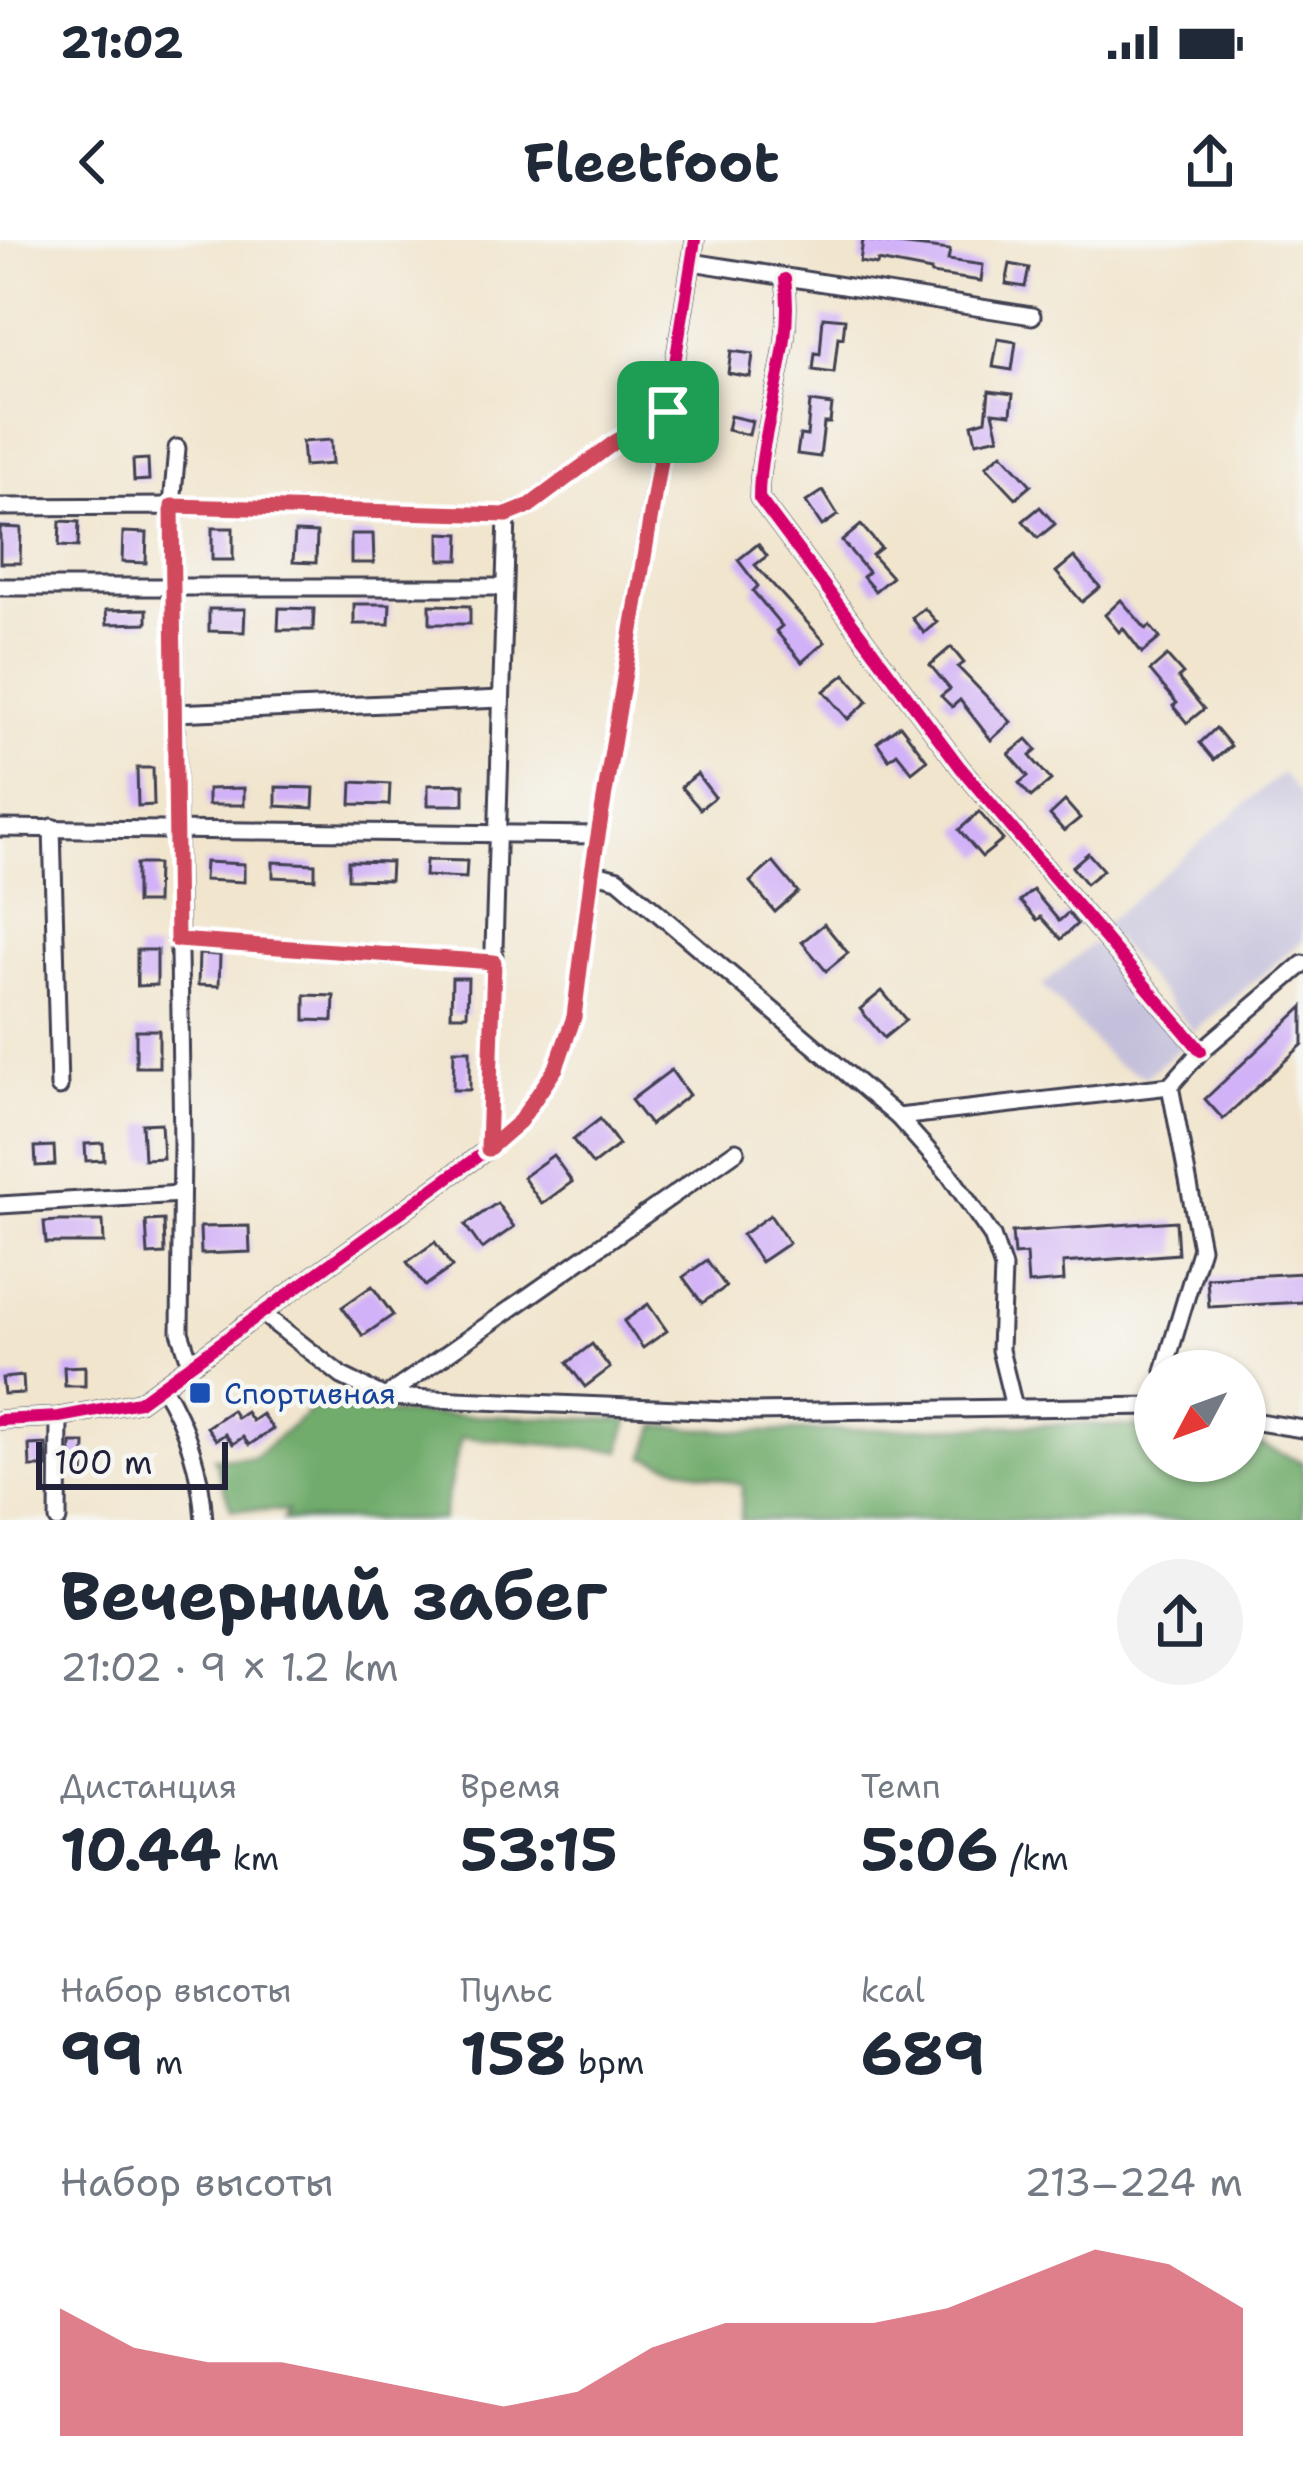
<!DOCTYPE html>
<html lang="ru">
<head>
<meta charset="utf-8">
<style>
	:root { --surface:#fff; --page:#f2f2f3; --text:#1f2937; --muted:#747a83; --accent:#d1495b }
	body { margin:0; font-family:"Shantell Sans",sans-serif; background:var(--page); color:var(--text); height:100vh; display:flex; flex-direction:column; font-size:45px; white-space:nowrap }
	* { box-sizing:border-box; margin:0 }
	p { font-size:39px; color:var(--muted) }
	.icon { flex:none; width:66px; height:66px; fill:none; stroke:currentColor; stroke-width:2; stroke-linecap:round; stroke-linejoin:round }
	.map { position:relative; height:1280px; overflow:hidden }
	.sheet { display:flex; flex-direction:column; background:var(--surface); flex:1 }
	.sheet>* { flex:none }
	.needle { width:78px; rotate:229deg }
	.tools { position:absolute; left:1134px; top:1110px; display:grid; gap:24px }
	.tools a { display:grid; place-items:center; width:132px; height:132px; border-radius:50%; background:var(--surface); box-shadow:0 3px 9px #0004; font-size:60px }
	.scale { position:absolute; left:36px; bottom:30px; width:192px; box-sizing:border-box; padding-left:12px; border:6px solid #22223b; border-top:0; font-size:33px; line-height:42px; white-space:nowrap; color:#22223b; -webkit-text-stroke:9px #f6f6f2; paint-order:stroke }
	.pin { position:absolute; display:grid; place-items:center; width:102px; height:102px; color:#fff; margin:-51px; border-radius:24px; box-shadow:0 6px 18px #0006 }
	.round { display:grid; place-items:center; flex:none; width:126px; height:126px; border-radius:63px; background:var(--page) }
	.summary { display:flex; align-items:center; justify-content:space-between; height:204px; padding:0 60px }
	h1 { font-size:66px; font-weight:700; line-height:90px }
	.figures { display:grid; grid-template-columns:repeat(3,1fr); gap:18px; height:204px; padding:12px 60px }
	.figures div { display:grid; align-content:center }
	.figures b { font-size:60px; font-weight:700 }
	.figures small { font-size:33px; font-weight:400 }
	.figures p { font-size:33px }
	.chart { height:336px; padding:24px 60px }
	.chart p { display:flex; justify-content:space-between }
	.chart svg { width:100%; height:216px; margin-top:12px; fill:var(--accent); opacity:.7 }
	.status { display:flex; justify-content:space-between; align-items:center; height:84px; padding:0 60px; background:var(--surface); direction:ltr }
	.status svg { height:33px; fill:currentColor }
	header { display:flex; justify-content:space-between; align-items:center; height:156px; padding:0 60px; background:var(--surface); font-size:54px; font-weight:700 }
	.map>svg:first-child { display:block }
</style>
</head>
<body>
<div class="status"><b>21:02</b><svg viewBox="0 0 49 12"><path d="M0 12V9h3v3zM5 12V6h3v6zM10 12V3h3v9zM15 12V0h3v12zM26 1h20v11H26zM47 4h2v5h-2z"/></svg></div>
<header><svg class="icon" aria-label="back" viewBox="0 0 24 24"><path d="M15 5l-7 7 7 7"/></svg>Fleetfoot<svg class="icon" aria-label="share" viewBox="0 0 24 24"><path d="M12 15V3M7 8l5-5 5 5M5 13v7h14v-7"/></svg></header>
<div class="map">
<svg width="1303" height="1280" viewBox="0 0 1303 1280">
	<rect width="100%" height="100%" fill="#f6f6f2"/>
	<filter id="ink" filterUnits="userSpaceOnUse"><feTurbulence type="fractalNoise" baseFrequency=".00833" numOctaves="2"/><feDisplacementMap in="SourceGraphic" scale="24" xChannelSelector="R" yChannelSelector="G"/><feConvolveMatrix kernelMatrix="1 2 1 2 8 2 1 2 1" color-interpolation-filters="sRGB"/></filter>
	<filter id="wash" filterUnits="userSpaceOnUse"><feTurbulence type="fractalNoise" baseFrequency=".004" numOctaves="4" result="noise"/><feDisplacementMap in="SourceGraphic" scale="48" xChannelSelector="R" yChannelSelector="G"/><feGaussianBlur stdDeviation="2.7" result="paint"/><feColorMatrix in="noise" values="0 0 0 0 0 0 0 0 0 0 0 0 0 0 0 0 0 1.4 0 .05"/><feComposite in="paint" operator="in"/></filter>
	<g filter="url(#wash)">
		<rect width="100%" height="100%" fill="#f1e5cd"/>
		<g fill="#c4c0db">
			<path d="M1282,533l21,26v141l-109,92 -91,-107z"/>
			<path d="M1093,703l89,103 -37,31 -32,-15 -71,-77z"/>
		</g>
		<g fill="#71ac6c" stroke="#4a6754" stroke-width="3">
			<path d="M317,1165l61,8 250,7 -7,31 -160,-14 -19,83h-159l4,-9 -56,-2 -17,-52 39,1z"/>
			<path d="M1078,1184l77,4v33h90v-23l58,25v57h-562l1,-35 -97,-28 11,-31 94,6z"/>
		</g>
		<g id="blocks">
			<g fill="#d1b1f7">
				<path d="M863,0l87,10 -2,10 35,5 -2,16 -50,-7v-3l-53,-10 -1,4 -17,-3z"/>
				<path d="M1010,24l19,4 -4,19 -19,-3z"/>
				<path d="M823,77l22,2 -2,19 -5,-1 -4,36 -21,-3 2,-17 5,1z"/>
				<path d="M998,99l18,3 -4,28 -19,-3z"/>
				<path d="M731,111l22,3 -3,23 -22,-4z"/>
				<path d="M989,151l24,3 -2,20 -18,-2 6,25 -23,5 -4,-18 14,-4z"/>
				<path d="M810,162l22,3 -2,18h-6l-4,34 -23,-3 3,-19 7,1z"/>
				<path d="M730,176l22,5 -3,14 -22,-5z"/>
				<path d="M331,200l1,24 -28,2 -2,-24z"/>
				<path d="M1002,213l29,32 -15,13 -30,-32z"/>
				<path d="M148,219l1,21 -15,1 -1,-21z"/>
				<path d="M823,251l15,24 -16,11 -16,-24z"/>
				<path d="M1040,267l15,17 -17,14 -15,-17z"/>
				<path d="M60,281l19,1 -1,25 -19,-1z"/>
				<path d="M861,285l20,23 -9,7 20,22 -17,14 -12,-14 5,-5 -26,-31z"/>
				<path d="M0,287l21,1 -1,35h-20z"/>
				<rect x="212" y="288" width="21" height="32"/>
				<path d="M123,292l24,1 -1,30 -24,-1z"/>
				<path d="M295,292l22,1 -1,30 -23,-1z"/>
				<path d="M440,293l20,1 -1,26h-19z"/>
				<path d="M351,294h22l1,29h-23z"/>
				<path d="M758,304l9,12 -12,9 70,77 -23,20 -26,-31 6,-5 -29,-35 5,-5 -20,-26z"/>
				<path d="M1074,317l26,30 -18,15 -26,-30z"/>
				<path d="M1121,360l25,29 4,-3 10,12 -18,15 -19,-25 -4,4 -14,-17z"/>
				<path d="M354,364h36l-1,20h-35z"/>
				<path d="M430,365l40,1v18h-40z"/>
				<path d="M279,368l35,1 -1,21h-35z"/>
				<path d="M924,368l13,14 -13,11 -12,-15z"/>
				<path d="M147,369v14l-40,1 -1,-14z"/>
				<path d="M209,369h36l-1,23 -35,-1z"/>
				<path d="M951,407l13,16 -6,4 53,55 -20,18 -31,-40 -8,7 -11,-11 9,-7 -20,-24z"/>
				<path d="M1167,416l16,18 -5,4 26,31 -17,14 -14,-17 4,-3 -27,-32z"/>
				<path d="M845,434l23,27 -20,18 -24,-28z"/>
				<path d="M900,485l27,35 -15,12 -15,-19 -8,6 -12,-17z"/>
				<path d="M1216,488l15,18 -17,14 -14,-17z"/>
				<path d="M1027,499l10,11 -7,6 21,24 -20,17 -12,-14 9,-7 -19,-22z"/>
				<path d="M137,528h16l1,37 -16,1z"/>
				<path d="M697,534l18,23 -15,12 -19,-22z"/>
				<path d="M352,542l38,2 -1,21 -38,-1z"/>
				<path d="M464,544v21h-36v-20z"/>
				<path d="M276,547l38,1 -1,20 -37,-2z"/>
				<path d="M244,548v17h-36v-16z"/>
				<path d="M1065,561l15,17 -16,13 -14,-16z"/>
				<path d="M979,572l24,28 -21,17 -23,-27z"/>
				<path d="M1088,613l15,17 -17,14 -14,-17z"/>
				<path d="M426,620l41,1 -1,17 -41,-2z"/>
				<path d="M348,621l43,1 -1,18 -42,-1z"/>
				<path d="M205,622l39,2v18l-40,-2z"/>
				<path d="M273,622l42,2v15l-42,-2z"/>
				<path d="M773,622l25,30 -23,20 -25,-30z"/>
				<path d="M136,624h21l-1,39h-20z"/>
				<path d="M1033,650l26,31 9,-8 9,11 -16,15 -20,-22 -4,3 -17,-19z"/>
				<path d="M824,684l24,29 -22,18 -24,-29z"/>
				<path d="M137,710h20v35l-20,1z"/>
				<path d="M199,714l21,1 -1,31 -21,-1z"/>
				<path d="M452,738h16l-1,37h-16z"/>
				<path d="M882,751l24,29 -22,18 -24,-29z"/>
				<path d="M305,755l29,1 -1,25 -28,-1z"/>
				<path d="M1303,767v37l-80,75 -18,-20z"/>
				<rect x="136" y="790" width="23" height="37"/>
				<path d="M454,810h16v40h-17z"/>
				<path d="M671,830l18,25 -39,30 -19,-25z"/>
				<path d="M600,879l19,26 -26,20 -20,-25z"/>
				<path d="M161,883l2,35 -19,1 -2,-35z"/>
				<path d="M103,903l1,17 -18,1 -1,-17z"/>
				<path d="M54,906l1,19 -19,1 -1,-19z"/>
				<path d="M553,915l19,27 -30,22 -19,-27z"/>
				<path d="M497,963l17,24 -32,22 -17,-24z"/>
				<path d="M770,975l19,28 -28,19 -19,-27z"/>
				<path d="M164,980l1,34 -17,1 -2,-34z"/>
				<path d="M59,981h44l1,22h-58l-2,-21z"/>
				<path d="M1176,981l2,33 -115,9 1,18 -36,3 -2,-30 -12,1 -2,-23z"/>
				<path d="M249,986l1,26 -49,2 -1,-27z"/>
				<path d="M435,1002l17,25 -27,19 -18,-24z"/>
				<path d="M707,1020l19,27 -24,16 -19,-26z"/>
				<path d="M1303,1033v29l-94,5 -2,-29z"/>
				<path d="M372,1046l21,29 -30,21 -21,-29z"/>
				<path d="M648,1064l19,27 -24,17 -19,-27z"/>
				<path d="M592,1104l18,24 -25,19 -18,-24z"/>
				<path d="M85,1126v20h-20l-1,-19z"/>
				<path d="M23,1136l1,17 -20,1 -2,-16z"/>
				<path d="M232,1170l5,8 9,-6 6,9 10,-7 11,15 -24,16 -6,-8 -10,7 -8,-10 -9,6 -9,-13z"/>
				<path d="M71,1203h14l-1,35 -14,-1z"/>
				<path d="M46,1204l1,23h-17l-1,-22z"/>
			</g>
		</g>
	</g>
	<g filter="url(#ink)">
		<use href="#blocks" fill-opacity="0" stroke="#413f51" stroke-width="3"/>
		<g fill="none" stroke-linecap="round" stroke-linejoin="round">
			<g stroke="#413f51" stroke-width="21">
				<g id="minor">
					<path d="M692,22l340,54"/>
					<path d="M785,39c11,72 -26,147 -26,219l201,269 241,284"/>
					<path d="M177,208l-5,58 10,638 -2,188 11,33"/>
					<path d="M0,267l172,-1 335,9 22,-9 86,-64 53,-30"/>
					<path d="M0,347h504"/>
					<path d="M175,473l326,-14"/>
					<path d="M52,587l7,260"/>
					<path d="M0,588l598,7"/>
					<path d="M592,632l26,7 280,238 272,-31"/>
					<path d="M177,700l316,22"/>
					<path d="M898,877l51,57 43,62 11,32 -3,82 14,57"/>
					<path d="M488,909l19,-634"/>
					<path d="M0,965l181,-11"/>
					<path d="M263,1074l79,62 43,21 367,15 403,-6"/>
					<path d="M1164,1131l37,-123 -31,-162 31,-35 102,-87"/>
					<path d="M162,1146c25,41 39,85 42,134"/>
					<path d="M385,1157l351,-246"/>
					<path d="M0,1180l59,-3 80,-15 349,-253 32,-28 36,-53 18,-51 18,-145 103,-632"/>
					<path d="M1245,1180l58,9"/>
					<path d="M58,1280l1,-103"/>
				</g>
			</g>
			<use href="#minor" stroke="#fff" stroke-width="15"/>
			<g stroke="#f6f6f2" stroke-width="20">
				<g id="cycleway">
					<path d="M785,39c11,72 -26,147 -26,219l201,269 241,284"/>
					<path d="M0,1180l59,-3 80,-15 349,-253 32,-28 36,-53 18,-51 18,-145 103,-632"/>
				</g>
			</g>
			<use href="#cycleway" stroke="#d6006c" stroke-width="12"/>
		</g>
	</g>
	<g fill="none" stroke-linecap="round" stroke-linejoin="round" filter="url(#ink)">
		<g stroke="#fff" stroke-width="24">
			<path id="route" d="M668,172l-76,460 -18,145 -18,51 -36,53 -32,28 6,-187 -317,-22 -5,-434 335,9 22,-9 86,-64z"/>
		</g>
		<use href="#route" stroke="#d1495b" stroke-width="15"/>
	</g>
	<rect fill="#1a4fb4" stroke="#f6f6f2" stroke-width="4.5" x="188" y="1141" width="24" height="24" rx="6"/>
	<g text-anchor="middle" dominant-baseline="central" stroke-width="9" stroke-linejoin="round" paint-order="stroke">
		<g font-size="30" fill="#164399" stroke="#f6f6f2" text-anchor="start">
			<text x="224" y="1153">Спортивная</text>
		</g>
	</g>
</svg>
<div class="tools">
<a><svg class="needle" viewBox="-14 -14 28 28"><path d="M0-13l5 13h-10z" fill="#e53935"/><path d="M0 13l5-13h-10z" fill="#747a83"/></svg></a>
</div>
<div class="scale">100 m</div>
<div class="pin" style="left:668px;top:172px;background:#1e9e55"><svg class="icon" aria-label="arrive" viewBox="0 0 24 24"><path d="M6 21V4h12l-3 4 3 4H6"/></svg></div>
</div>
<section class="sheet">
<div class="summary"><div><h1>Вечерний забег</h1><p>21:02 · 9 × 1.2 km</p></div><a class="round"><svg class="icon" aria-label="share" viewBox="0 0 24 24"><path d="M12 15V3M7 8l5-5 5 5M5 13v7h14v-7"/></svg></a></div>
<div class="figures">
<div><p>Дистанция</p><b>10.44<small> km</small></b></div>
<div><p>Время</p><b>53:15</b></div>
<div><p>Темп</p><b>5:06<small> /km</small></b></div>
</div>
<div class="figures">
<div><p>Набор высоты</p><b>99<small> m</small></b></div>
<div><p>Пульс</p><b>158<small> bpm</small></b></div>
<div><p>kcal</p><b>689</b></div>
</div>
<div class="chart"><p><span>Набор высоты</span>213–224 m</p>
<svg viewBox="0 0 160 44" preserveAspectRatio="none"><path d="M0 44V18L10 26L20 29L30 29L40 32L50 35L60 38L70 35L80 26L90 21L100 21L110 21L120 18L130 12L140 6L150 9L160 18V44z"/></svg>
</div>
</section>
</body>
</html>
